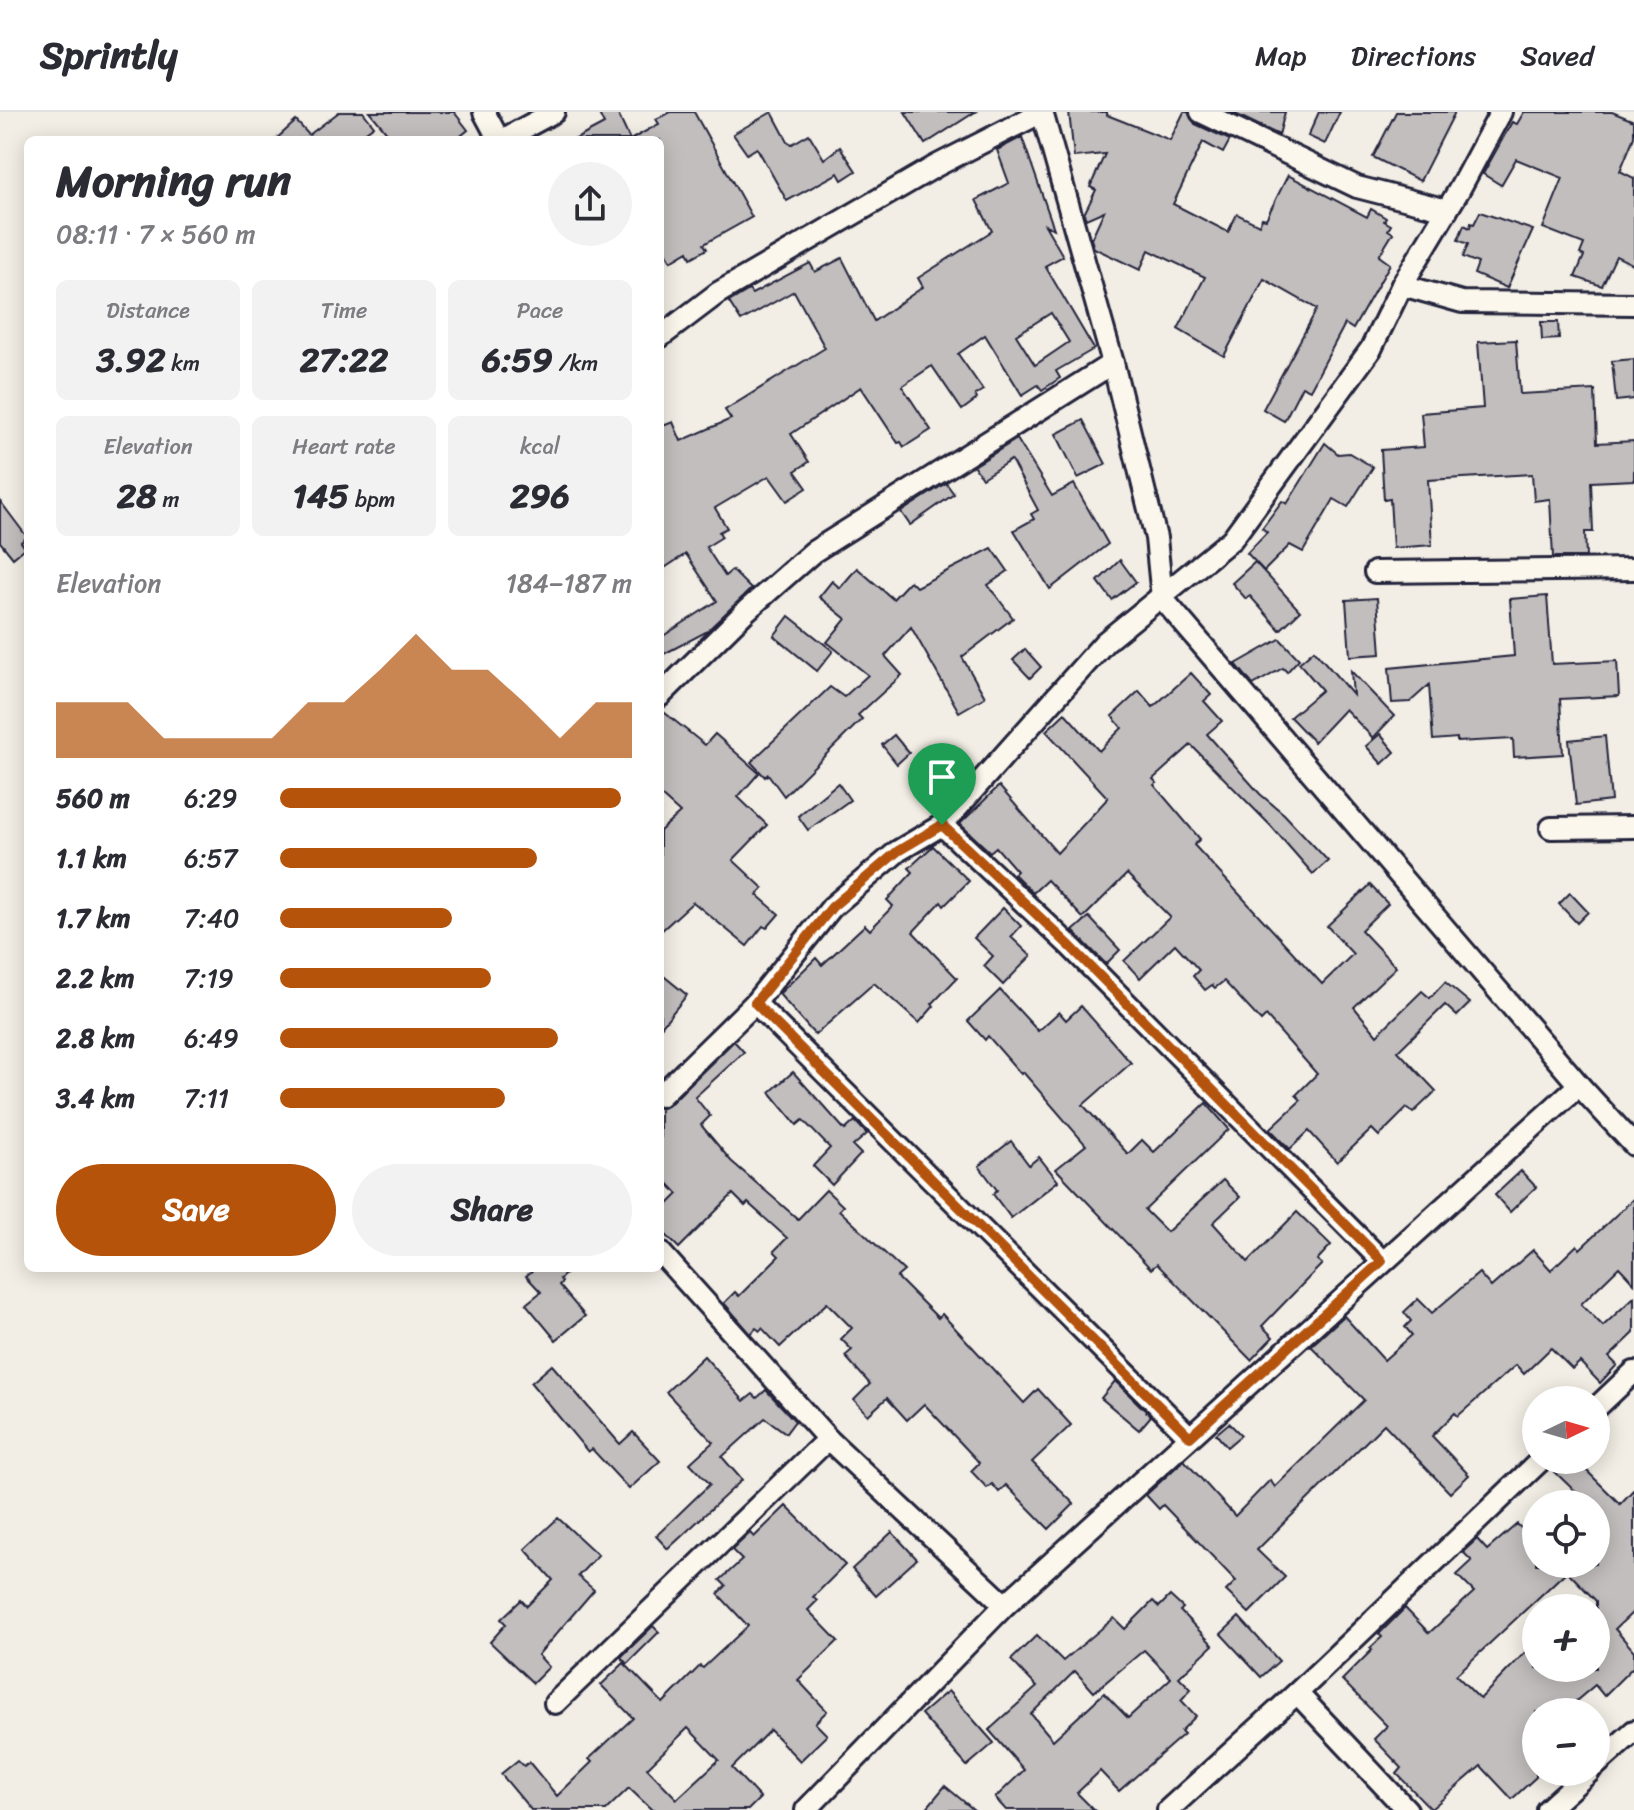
<!DOCTYPE html>
<html lang="en">
<head>
<meta charset="utf-8">
<style>
	:root { --surface:#fff; --page:#f2f2f3; --text:#2b2b33; --muted:#7c7c81; --line:#e1e1e2; --accent:#b45309 }
	body { margin:0; font-family:Sriracha,sans-serif; background:var(--page); color:var(--text); height:100vh; display:flex; flex-direction:column; font-size:30px; white-space:nowrap }
	* { box-sizing:border-box; margin:0 }
	p { font-size:26px; color:var(--muted) }
	.icon { flex:none; width:44px; height:44px; fill:none; stroke:currentColor; stroke-width:2; stroke-linecap:round; stroke-linejoin:round }
	.map { position:relative; flex:1; overflow:hidden }
	.panel { position:absolute; left:24px; top:24px; width:640px; height:1136px; display:flex; flex-direction:column; background:var(--surface); border-radius:12px; box-shadow:0 4px 20px #0003 }
	.panel>* { flex:none }
	.needle { width:52px; rotate:85deg }
	.buttons { position:absolute; left:1522px; top:1274px; display:grid; gap:16px }
	.buttons a { display:grid; place-items:center; width:88px; height:88px; border-radius:50%; background:var(--surface); box-shadow:0 4px 20px #0003; font-size:40px }
	.pin { position:absolute; display:grid; place-items:center; width:68px; height:68px; color:#fff; margin:-82px -34px; border-radius:50% 50% 50% 0; rotate:-45deg; box-shadow:0 0 8px #0007 }
	.pin .icon { rotate:45deg }
	.round { display:grid; place-items:center; flex:none; width:84px; height:84px; border-radius:42px; background:var(--page) }
	.headline { display:flex; align-items:center; justify-content:space-between; height:136px; padding:0 32px }
	h1 { font-size:44px; font-weight:800; line-height:60px }
	.stats { display:grid; grid-template-columns:repeat(3,1fr); gap:12px; height:136px; padding:8px 32px }
	.stats div { display:grid; align-content:center; border-radius:12px; background:var(--page); text-align:center }
	.stats b { font-size:34px; font-weight:800 }
	.stats small { font-size:22px; font-weight:400 }
	.stats p { font-size:22px }
	.chart { height:224px; padding:16px 32px }
	.chart p { display:flex; justify-content:space-between }
	.chart svg { width:100%; height:144px; margin-top:8px; fill:var(--accent); opacity:.7 }
	.cta { display:flex; gap:16px; margin-top:auto; padding:16px 32px }
	.cta a { flex:1; height:92px; border-radius:48px; background:var(--accent); color:#fff; font-size:32px; font-weight:800; line-height:92px; text-align:center }
	.cta a+a { background:var(--page); color:var(--text) }
	ul { padding:0 32px; list-style:none; font-size:26px }
	li { display:grid; grid-template-columns:128px 96px 1fr; align-items:center; height:60px }
	li i { height:20px; border-radius:10px; background:var(--accent) }
	header { display:flex; align-items:center; gap:48px; box-sizing:border-box; height:112px; padding:0 40px; background:var(--surface); border-bottom:2px solid var(--line) }
	header strong { font-size:38px }
	nav { display:flex; gap:44px; margin-inline-start:auto; font-size:28px }
	.map>svg:first-child { display:block }
</style>
</head>
<body>
<header>
<strong>Sprintly</strong>
<nav><a>Map</a><a>Directions</a><a>Saved</a></nav>
</header>
<div class="map">
<svg width="1634" height="1698" viewBox="0 0 1634 1698">
	<rect width="100%" height="100%" fill="#f2eee5"/>
	<filter id="ink" filterUnits="userSpaceOnUse"><feTurbulence type="fractalNoise" baseFrequency=".0125" numOctaves="2"/><feDisplacementMap in="SourceGraphic" scale="16" xChannelSelector="R" yChannelSelector="G"/><feConvolveMatrix kernelMatrix="1 2 1 2 8 2 1 2 1" color-interpolation-filters="sRGB"/></filter>
	<g filter="url(#ink)">
		<g fill="#c2bebe" stroke="#22223b" stroke-width="2" fill-rule="evenodd">
			<path d="M339,0h24l11,14 -19,14h-80l21,-19 13,14z"/>
			<path d="M370,0h84l14,18 -12,10h-63z"/>
			<path d="M598,0h19l13,28h-56l30,-16z"/>
			<path d="M671,0h23l58,105 -48,27 3,5 -16,9 -3,-7 -17,10 -11,-20v-101h-30l29,-16 -3,-5z"/>
			<path d="M772,0l16,30 4,2 17,-10 15,25 16,-12 16,24 -14,9 -4,-7 -51,28 -30,-53 -10,6 -14,-20z"/>
			<path d="M905,0h70l-50,32z"/>
			<path d="M1069,0h38v3l63,25 14,-28h4l7,12 35,16 -7,13 -20,-11 -30,62 55,28 9,-18 22,11 3,-7 4,1 22,-44 79,42 4,-8 15,9 -2,3 7,4 -3,5 5,3 -14,23 11,8 -37,65 -8,-5 -35,66 -8,-4 -18,35 -21,-12 54,-100 -53,-30 -40,77 -46,-27 27,-52 -56,-27 -9,20 -46,-22 -3,-9 13,-28 -18,8 -2,-5 12,-24 -6,-3 15,-33 -31,3z"/>
			<path d="M1231,0h54l-6,23z"/>
			<path d="M1319,0h21l-15,32 -17,-8z"/>
			<path d="M1396,0h59l-35,69 -47,-24z"/>
			<path d="M1524,0h88l22,9v16l-14,34 14,7v87l-18,-9 -14,30 -27,-9 9,-21 -4,-2 4,-10 -41,-16 20,-50 -47,-19 -15,26 -18,-11 29,-52 5,2z"/>
			<path d="M1022,25l32,92 -9,-4 18,31 -18,10 49,83 -38,22 4,7 -18,12 -4,-5 -16,10 -37,-60 -27,19 25,36 -8,5 2,4 -15,11 -30,-44 -30,20 29,44 -27,17 -3,-5 -3,1 -37,-56 -70,47 18,28 -14,9 12,17 -20,13 -18,-25 -54,32 12,20 -8,4 3,5 -16,10 19,29 7,-6 19,19 -45,43 -46,24v-18l57,-37 -31,-47 -26,17v-144l13,-5 8,19 50,-22 -6,-9 100,-62 -31,-57 -53,30 -12,-19 20,-12 3,4 58,-31 5,9 27,-14 32,63 49,-34 -5,-9 74,-47 -16,-31 33,-17 -12,-33zM1051,201l18,29 -34,23 -19,-30z"/>
			<path d="M1480,100l53,18 -26,58 -33,-14 4,-11 -15,-6 5,-13 -10,-4 6,-15 6,3 1,-5 3,1z"/>
			<path d="M1541,210h17l1,17 -17,1z"/>
			<path d="M1516,228l4,54 75,-4 2,53 37,-2v39l-43,2 2,50h-8l1,25h-33l-3,-58 -16,2 -2,-27 -104,6 4,65 -39,3 -3,-49 -6,1 -3,-50 43,-3 -3,-34 62,-5 -5,-66z"/>
			<path d="M1634,247v40l-18,2 -4,-40z"/>
			<path d="M1083,308l23,44 -28,14 -22,-44z"/>
			<path d="M1017,327l35,57 22,-12 34,60 -58,45 -36,-59 20,-11 -3,-5 7,-4 -27,-50 -29,18 -8,-12z"/>
			<path d="M1325,331l13,11 11,-1 24,14 -25,40 -14,-8 -31,53 -13,-7 -26,26 -17,-18 20,-21 -5,-4 20,-27 5,3z"/>
			<path d="M946,371l8,11 -44,31 -9,-13z"/>
			<path d="M0,389l27,36 -6,5 4,6 -12,10 -13,-16z"/>
			<path d="M992,436l16,23 -20,14 25,33 -51,39 23,40 -26,15 -48,-85 -26,29 17,19 -44,40 4,4 -78,77 -16,-22 -3,3 -14,-15 79,-75 14,10 24,-22 -41,-33 19,-23 -27,-22 13,-16 8,7 17,-20 36,31 17,-18 6,6z"/>
			<path d="M1120,448l16,22 -24,18 -14,-19z"/>
			<path d="M1255,450l45,49 -20,19 -30,-34 -4,3 -14,-16z"/>
			<path d="M1547,484l5,68 65,-3 2,35 -59,3 3,55 -49,3 -1,-18 -56,3v-4l-24,2 -4,-55 -19,17 -18,1 -3,-35 125,-12 -4,-57z"/>
			<path d="M1377,486l4,56 -31,2 -4,-56z"/>
			<path d="M789,504l44,35 -16,20 -43,-35z"/>
			<path d="M1280,527l19,20 -12,13 -4,-4 -30,17 -17,-21z"/>
			<path d="M1025,537l16,18 -11,11 -17,-18z"/>
			<path d="M1314,538l39,45 -2,-24 43,45 -21,22 -28,-29 -31,33 -24,-25 32,-27 -23,-27z"/>
			<path d="M1191,561l20,22 -7,6 18,20 -15,13 53,60 24,20 44,47 -15,13 -42,-48 -80,-81 -38,34 4,4 -3,2 46,54 -6,6 128,139 31,-30 -26,-28 43,-41 18,19 -27,26 35,37 -42,40 23,28 45,-44 8,7 15,-16 25,21 -13,13 -12,-11 -47,46 38,40 -23,22 -6,-5 -28,28 -7,-7 -35,33 -28,-31 -19,18 -20,-20 31,-29 -5,-5 21,-21 -51,-58 -5,5 -37,-40 -9,7 -3,-3 -7,5 -12,-14 6,-6 -24,-26 -35,34 -16,-17 46,-44 -43,-43 -44,44 -36,-38 -14,13 -19,-19 3,-3 -21,-24 -6,5 -30,-28 39,-38 58,67 51,-55 -62,-67 19,-18 34,38 23,-23 -10,-12 27,-25 14,16z"/>
			<path d="M660,597l45,36 10,-11 44,39 -21,24 29,28 -34,35 30,28 -6,7 22,19 -12,14 -4,-2 -16,20 -54,-44 -33,30v-101l20,-18 -20,-18z"/>
			<path d="M1380,622l15,18 -13,12 -16,-18z"/>
			<path d="M894,623l15,18 -12,11 -15,-19z"/>
			<path d="M1605,624l6,65 -35,4 -7,-65z"/>
			<path d="M838,671l12,17 -42,30 -10,-14z"/>
			<path d="M933,734l36,35 -25,25 -3,-4 -28,30 44,46 -25,26 2,2 -15,17 -45,-40 -59,52 -36,-41 37,-36 6,7 43,-40 5,5 23,-24 -6,-6 26,-28 -4,-4z"/>
			<path d="M1570,781l18,19 -11,11 -18,-19z"/>
			<path d="M1003,796l18,18 -10,11 20,19 -28,29 -19,-19 9,-10 -19,-18z"/>
			<path d="M1089,805l31,33 -14,14 -33,-33z"/>
			<path d="M660,861l27,22 -27,33z"/>
			<path d="M1000,878l38,41 21,-19 7,8 15,-14 50,57 -48,42 45,49 14,-14 12,12 52,-49 23,26 -84,81 22,22 56,-52 17,17 -27,26 35,39 49,-50 34,33 -14,15 5,4 -60,62 11,11 -22,23 -94,-96 -6,5 -95,-100 30,-24 -63,-73 -2,2 -33,-38 -3,4 -17,-19z"/>
			<path d="M734,929l10,11 -49,45 15,19 -9,9 30,36 67,58 28,-29 17,16 -4,4 65,61 -7,6 41,41 4,-4 82,89 14,-14 33,36 -39,37 42,42 -25,25 -43,-44 -7,7 -7,-8 -5,4 -16,-17 8,-8 -4,-5 -51,-54 -17,16 -20,-22 -19,17 -14,-15 16,-16 -25,-28 7,-6 -11,-11 11,-11 -25,-25 -47,44 -18,-19 -2,3 -4,-3 -5,6 -27,-31 11,-11 4,4 40,-40 -5,-5 13,-13 -39,-35 -3,3 -12,-12 -54,54 -19,-19v-17l18,-18 -18,-19v-66l9,-4z"/>
			<path d="M793,960l52,58 10,-9 12,13 -14,12 8,8 -29,31 -19,-19 17,-18 -27,-28 -6,5 -27,-33z"/>
			<path d="M1011,1029l18,24 10,-8 19,24 -47,37 -18,-24 4,-4 -18,-24z"/>
			<path d="M1521,1059l15,16 -26,25 -15,-17z"/>
			<path d="M1634,1086v85l-15,-16 -38,37 22,22 31,-29v36l-25,24 8,8 -17,18 -20,-21 -8,7 -21,-21 -27,26 -8,-9 -58,51 -3,-3 -23,23 37,39 -19,18 -66,-69 -127,126 28,27 -36,36 -23,-22 10,-10 -73,-76 -4,4 -13,-14 38,-35 51,56 35,-36 5,7 89,-87 -53,-54 33,-30 40,44 28,-25 -7,-8 6,-6 -7,-9 14,-13 14,14 47,-40 12,14 42,-37 18,20 26,-25 3,4z"/>
			<path d="M535,1156h37l-12,11 2,3 -3,3 26,31 -29,24 -30,-36 15,-12 -15,-16z"/>
			<path d="M704,1244l40,45 9,-7 4,4 9,-8 29,31 -9,12 -21,-15 -43,39 20,23 -74,69 -12,-13 54,-52 -20,-21 23,-21 -47,-50z"/>
			<path d="M552,1253l68,79 13,-12 27,29 -31,28 -37,-40 -4,3 -57,-69z"/>
			<path d="M1115,1269l36,35 -12,14 -38,-32z"/>
			<path d="M1229,1311l12,12 -14,12 -11,-13z"/>
			<path d="M1563,1348l16,3 41,41 14,-15v122l-19,18 19,22v15l-30,30 -9,-11 -32,27h-27v65l-24,22 -31,-33 -50,43 -34,-35 5,-6 -28,-29 13,-13 -45,-46 30,-30 -2,-2 12,-11 -3,-3 26,-26 24,25 45,-41 -17,-17 15,-14 -9,-9 14,-13 10,11 30,-26 19,19v21h60v-60h-8l-35,-34zM1567,1459l29,30v67h-60v-27l-56,58 -24,-24z"/>
			<path d="M786,1394l59,59 -32,32 4,4 -9,9 30,31 -40,39 29,31 -12,12 12,12 -27,26 -30,-31 -38,38 28,30 -12,12h-96l-23,-22 -23,22h-75l-30,-36 17,-14 6,6 5,-4 28,34 35,-34 -3,-3 44,-41 -32,-33 23,-22 39,40 37,-37 3,2 45,-42 -30,-32 8,-8 -6,-6 22,-20 -10,-10 18,-17 4,4zM688,1616l31,32 -42,39 -30,-31z"/>
			<path d="M558,1406l40,37 -20,21 16,14 -56,65 11,12 -16,16 -43,-41 16,-18 -5,-5 18,-17 2,-2 6,6 26,-26 -28,-31z"/>
			<path d="M892,1420l25,27 -41,37 -24,-27z"/>
			<path d="M1170,1484l13,12 -3,3 33,34 -34,32 12,12 -10,11 15,16 -15,15 3,3 -65,57 -19,-20 -23,22 17,17h-88l-11,-12 29,-28 -35,-40 48,-43 -26,-27 26,-25 26,26 51,-43 11,11 28,-28 6,6zM1144,1538l27,28 -43,40 -24,-25 -51,47 -22,-26 44,-43 19,21z"/>
			<path d="M1239,1505l40,44 -18,16 -40,-43z"/>
			<path d="M653,1514l6,6 -32,32 -6,-7z"/>
			<path d="M948,1579l46,52 -27,23 -46,-52z"/>
			<path d="M945,1674l29,24h-49z"/>
		</g>
		<g fill="none" stroke-linecap="round" stroke-linejoin="round">
			<g stroke="#22223b" stroke-width="26">
				<g id="street">
					<path d="M484,0l15,28"/>
					<path d="M1042,0l71,251 43,175 6,60 417,487 55,60"/>
					<path d="M1201,0l156,75 90,23"/>
					<path d="M502,28l52,-28"/>
					<path d="M1402,173l60,17 172,2"/>
					<path d="M660,225l58,-44 218,-127 106,-54"/>
					<path d="M1375,460l259,-3"/>
					<path d="M660,584l87,-86 66,-58 300,-189"/>
					<path d="M942,713l128,121 312,315"/>
					<path d="M1551,716l83,-1"/>
					<path d="M755,891l435,434"/>
					<path d="M660,984l95,-93 77,-96 66,-56 44,-26 163,-183 127,-103 139,-190 31,-64 57,-95 42,-78"/>
					<path d="M660,1140l168,187 177,166"/>
					<path d="M1596,1296l38,-36"/>
					<path d="M1297,1581l110,117"/>
					<path d="M555,1591l273,-264"/>
					<path d="M1596,1653l38,-34"/>
					<path d="M806,1698l199,-205 574,-520"/>
					<path d="M1168,1698l129,-117 244,-233"/>
					<path d="M1547,1698l42,-38"/>
				</g>
			</g>
			<use href="#street" stroke="#fbf7ec" stroke-width="20"/>
		</g>
	</g>
	<g fill="none" stroke-linecap="round" stroke-linejoin="round" filter="url(#ink)">
		<g stroke="#fff" stroke-width="16">
			<path id="route" d="M942,713l128,121 312,315 -192,176 -435,-434 77,-96 66,-56z"/>
		</g>
		<use href="#route" stroke="#b45309" stroke-width="10"/>
	</g>
</svg>
<div class="buttons">
<a><svg class="needle" viewBox="-14 -14 28 28"><path d="M0-13l5 13h-10z" fill="#e53935"/><path d="M0 13l5-13h-10z" fill="#7c7c81"/></svg></a>
<a><svg class="icon" aria-label="locate" viewBox="0 0 24 24"><circle cx="12" cy="12" r="6"/><path d="M12 2v4M12 18v4M2 12h4M18 12h4"/></svg></a>
<a>+</a>
<a>−</a>
</div>
<div class="pin" style="left:942px;top:713px;background:#1e9e55"><svg class="icon" aria-label="arrive" viewBox="0 0 24 24"><path d="M6 21V4h12l-3 4 3 4H6"/></svg></div>
<section class="panel">
<div class="headline"><div><h1>Morning run</h1><p>08:11 · 7 × 560 m</p></div><a class="round"><svg class="icon" aria-label="share" viewBox="0 0 24 24"><path d="M12 15V3M7 8l5-5 5 5M5 13v7h14v-7"/></svg></a></div>
<div class="stats">
<div><p>Distance</p><b>3.92<small> km</small></b></div>
<div><p>Time</p><b>27:22</b></div>
<div><p>Pace</p><b>6:59<small> /km</small></b></div>
</div>
<div class="stats">
<div><p>Elevation</p><b>28<small> m</small></b></div>
<div><p>Heart rate</p><b>145<small> bpm</small></b></div>
<div><p>kcal</p><b>296</b></div>
</div>
<div class="chart"><p><span>Elevation</span>184–187 m</p>
<svg viewBox="0 0 160 44" preserveAspectRatio="none"><path d="M0 44V27L10 27L20 27L30 38L40 38L50 38L60 38L70 27L80 27L90 17L100 6L110 17L120 17L130 27L140 38L150 27L160 27V44z"/></svg>
</div>
<ul>
<li><b>560 m</b>6:29<i style="width:97%"></i></li>
<li><b>1.1 km</b>6:57<i style="width:73%"></i></li>
<li><b>1.7 km</b>7:40<i style="width:49%"></i></li>
<li><b>2.2 km</b>7:19<i style="width:60%"></i></li>
<li><b>2.8 km</b>6:49<i style="width:79%"></i></li>
<li><b>3.4 km</b>7:11<i style="width:64%"></i></li>
</ul>
<div class="cta"><a>Save</a><a>Share</a></div>
</section>
</div>
</body>
</html>
